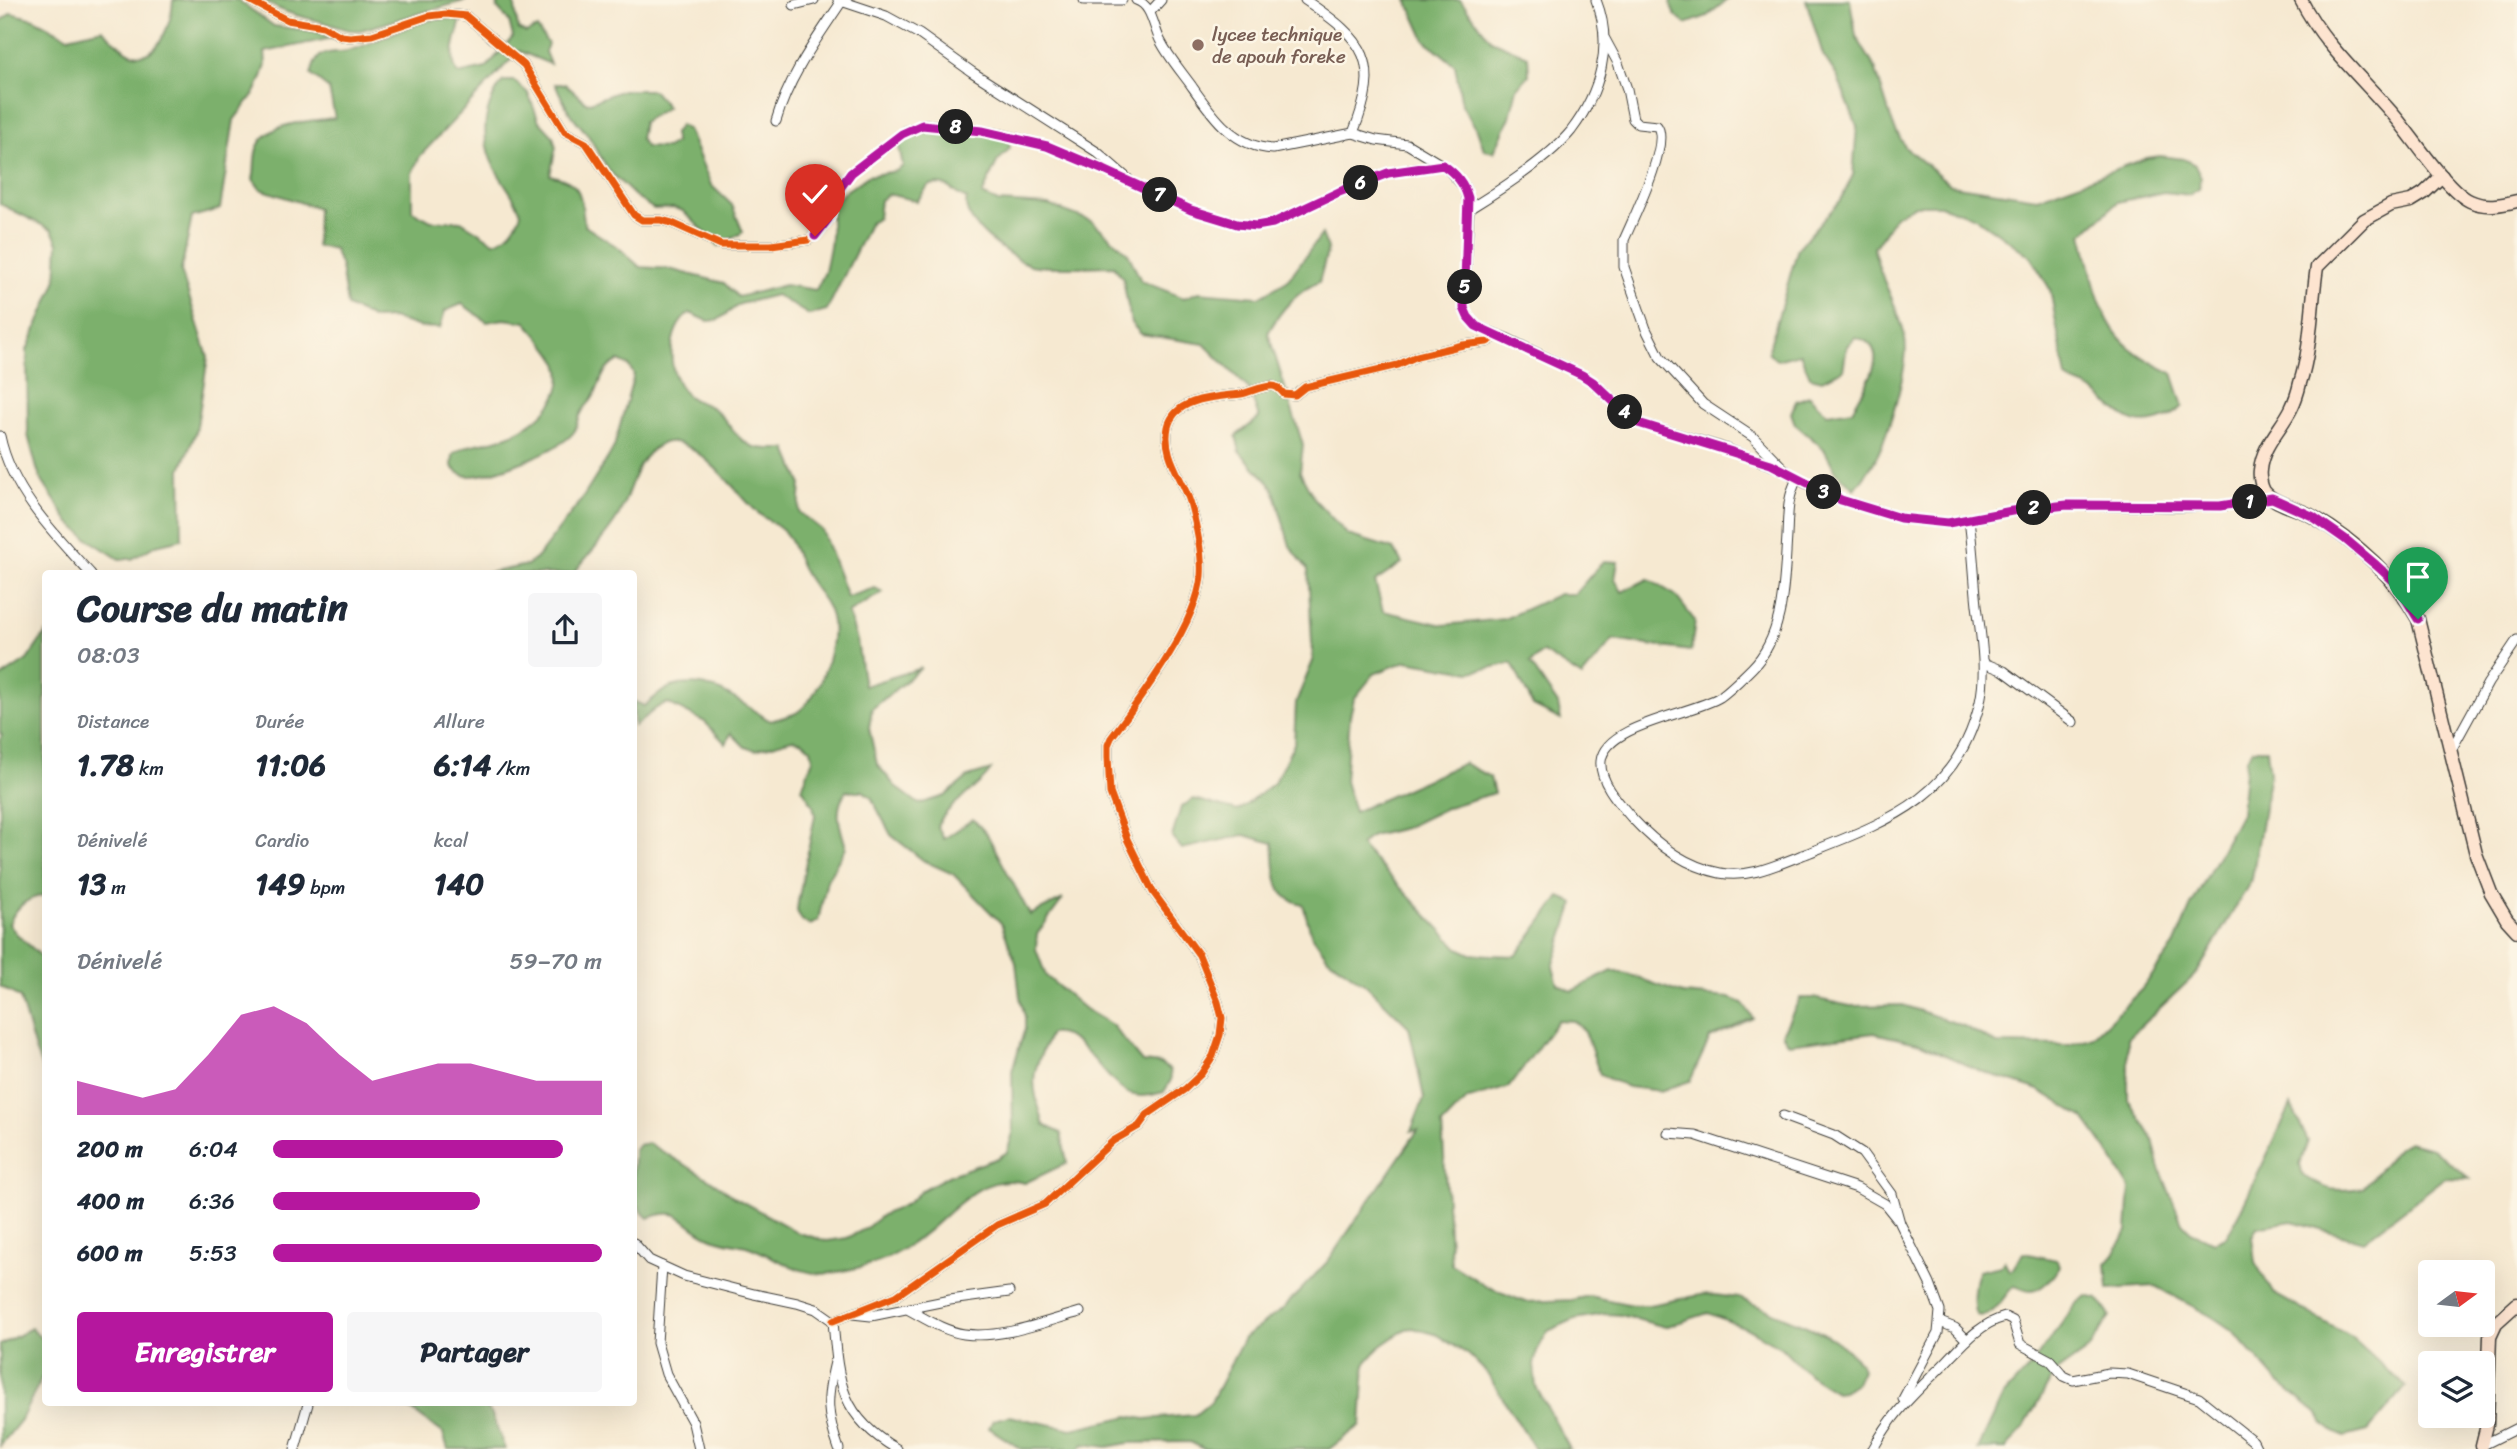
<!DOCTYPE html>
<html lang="fr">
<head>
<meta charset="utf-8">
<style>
	:root { --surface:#fff; --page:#f6f6f7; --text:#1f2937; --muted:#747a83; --accent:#b5179e }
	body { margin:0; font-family:Sriracha,sans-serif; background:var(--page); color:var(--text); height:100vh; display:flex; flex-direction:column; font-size:26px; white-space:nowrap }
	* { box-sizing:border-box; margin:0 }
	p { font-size:23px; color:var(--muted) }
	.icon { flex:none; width:38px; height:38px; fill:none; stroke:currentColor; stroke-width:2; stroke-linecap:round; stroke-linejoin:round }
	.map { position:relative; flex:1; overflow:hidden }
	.panel { position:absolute; left:42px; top:570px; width:595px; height:836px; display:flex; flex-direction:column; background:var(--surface); border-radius:7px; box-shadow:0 7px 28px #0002 }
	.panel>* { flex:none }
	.needle { width:46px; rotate:75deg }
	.buttons { position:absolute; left:2418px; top:1260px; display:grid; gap:14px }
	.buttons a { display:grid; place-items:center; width:77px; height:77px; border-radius:7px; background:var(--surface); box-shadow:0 7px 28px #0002; font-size:35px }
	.pin { position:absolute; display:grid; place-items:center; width:60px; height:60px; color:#fff; margin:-72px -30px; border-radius:50% 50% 50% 0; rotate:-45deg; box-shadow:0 0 7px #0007 }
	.pin .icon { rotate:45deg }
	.km { position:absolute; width:35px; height:35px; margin:-18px; border-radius:50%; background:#222; color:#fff; font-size:19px; line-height:35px; text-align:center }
	.round { display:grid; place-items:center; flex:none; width:74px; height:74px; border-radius:7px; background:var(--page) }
	.overview { display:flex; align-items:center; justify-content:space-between; height:119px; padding:0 35px }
	h1 { font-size:38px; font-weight:800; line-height:52px }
	.figures { display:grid; grid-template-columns:repeat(3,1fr); gap:10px; height:119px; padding:7px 35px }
	.figures div { display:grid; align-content:center }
	.figures b { font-size:30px; font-weight:800 }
	.figures small { font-size:19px; font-weight:400 }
	.figures p { font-size:19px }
	.chart { height:196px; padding:14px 35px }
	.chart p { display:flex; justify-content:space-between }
	.chart svg { width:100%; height:126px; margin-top:7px; fill:var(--accent); opacity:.7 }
	.primary-button { display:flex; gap:14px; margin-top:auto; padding:14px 35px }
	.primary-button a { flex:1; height:80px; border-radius:7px; background:var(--accent); color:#fff; font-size:28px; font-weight:800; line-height:80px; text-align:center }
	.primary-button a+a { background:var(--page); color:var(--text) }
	ul { padding:0 35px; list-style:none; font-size:23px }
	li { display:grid; grid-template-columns:112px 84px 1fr; align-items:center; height:52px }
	li i { height:18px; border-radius:9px; background:var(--accent) }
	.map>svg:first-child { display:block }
</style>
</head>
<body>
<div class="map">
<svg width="2517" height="1449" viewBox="0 0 2517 1449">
	<rect width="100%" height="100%" fill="#fcf5e5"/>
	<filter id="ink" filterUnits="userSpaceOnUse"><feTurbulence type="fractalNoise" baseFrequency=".0143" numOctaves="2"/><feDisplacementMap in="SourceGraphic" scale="14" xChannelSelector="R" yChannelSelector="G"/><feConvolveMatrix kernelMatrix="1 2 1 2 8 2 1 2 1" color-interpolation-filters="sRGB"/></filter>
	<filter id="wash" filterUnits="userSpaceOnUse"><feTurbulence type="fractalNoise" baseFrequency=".00686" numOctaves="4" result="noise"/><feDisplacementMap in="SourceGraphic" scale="28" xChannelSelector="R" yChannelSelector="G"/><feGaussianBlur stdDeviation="1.57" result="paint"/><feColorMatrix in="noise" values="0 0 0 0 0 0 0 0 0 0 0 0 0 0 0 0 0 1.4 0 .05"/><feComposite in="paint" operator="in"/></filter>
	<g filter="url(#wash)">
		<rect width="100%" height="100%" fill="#f6e9d1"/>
		<g fill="#7cb06c" stroke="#4c6644" stroke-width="2">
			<path d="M173,0h65l36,26 40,5 19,7 -68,14 1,13 -4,12 -6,14 -22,29 -14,89 -28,8 -11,54 27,86 -12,75 -15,37 1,70 -26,6 -24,14h-13l-31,-20 -19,-17 -27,-41 -5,-12 -9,-34 -1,-85 29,-68 2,-39 -6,-13 -52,-26v-182l11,-9 23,6 34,18 34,-8c9,8 21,22 32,25 26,7 38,-35 39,-54z"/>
			<path d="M266,0h201l-106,30c-16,1 -18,-2 -32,-6 -26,-8 -39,-8 -64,-22z"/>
			<path d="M499,0h15l4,29 8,4 11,-5 11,16 -3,8 5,12 -31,-13 -99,105 -8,17v38l19,10h30l33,21c14,-4 22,-15 27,-29 -7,-20 -23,-35 -30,-53 -11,-29 -6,-55 12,-79h11l14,12 11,28 14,15 3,11 -6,28c35,8 29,20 35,51l34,22 21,19 29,2 55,14 14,14 47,-12 31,5 9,-18 6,-31v-32l12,-16 25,-17 28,-5 7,-5 -4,-19 9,-19 50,-2 50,12 2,10 -13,14 -15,33 16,7 50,3 44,16 36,32 13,28 43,17 14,-6 61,5 28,-16 35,-47 6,15 -9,33c-24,10 -39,29 -51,51l35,112 -3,27 15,28 33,35 46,14 8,14 -27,19 8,29 60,14 61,-6 55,-25h16l28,-33 15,1 -3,17 7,13 26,-13 27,16 20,26 -4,30 -78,-11 -31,37 -39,-25 -13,11 28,41 3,16 -28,-14 -21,-43 -41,9 -65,-11 -32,13 -20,25 -4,17 -5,65 9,31 110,-49 26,14 4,16 -46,14 -43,21 -33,8 -12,9 98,103 13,6 45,2 44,-59 14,6 -21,64 5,17 14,7 40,-20 15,3 56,20 47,4 13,5 10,15 -43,20 -20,43 -30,10 -32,-4 -28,-12 -15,-44 -11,-10 -16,-1 -49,67 -43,13 -24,25 9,139 35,22 39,16 46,-2 18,-4 44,9h16l57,-11 33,4 84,35 20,13 17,16 2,8 -6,13 -13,8 -7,1 -27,-17 -28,-28 -35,-19 -38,-15 -43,14 -44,-12 -16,-1 -30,5 -27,12 -11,20 -3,14 2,22 34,62h-35l-49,-77 -17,-17 -34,-21 -22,-6 -7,1 -26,18 -15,17 -4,61 -32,24h-125l-14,-7 -61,1 -22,4 -23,-3 -5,5h-58l-32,-21 4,-8 16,-4 63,13 57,-13 16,3 50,-4 16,-13 33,-64 40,-30 44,-47 90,-131 -7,1 13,-33 -15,-71 -44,-43 -37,-26 -17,-24 -8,-30c-32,-6 -27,-33 -30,-61l-29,-8 -62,14 -10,-12 9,-30 13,-8 44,12 36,-28 20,-39 2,-42 17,-41 -5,-91 -18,-24 -17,-59 -33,-35 -4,-16 23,-18 -10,-29 -45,-45 -63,-10 -10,-11 -8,-44 -9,-13c-18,0 -69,3 -83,-1 -19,-6 -72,-43 -64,-66 -17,-6 -16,-18 -38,-14l-12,16 -29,-7 -8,6 -2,18 -8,5 -43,87 -18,5 -33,-20 -36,9 -22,16 -10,1 -18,-8c-24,15 -24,63 -3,82 8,8 20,8 28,15 15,12 20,30 39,37 10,3 22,2 33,2l14,34 -2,29 23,18 25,67 28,-9 8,4 -35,21 9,27 7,46 57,-18 -49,41 -3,19 8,36 18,22 24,18 26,-8 23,-19 23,-7c-15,22 -41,31 -54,56l7,13 29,-20 14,15 43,81 33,-16 -26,35 -1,15 10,27 39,33 27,16 30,37 19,2 9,6 1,10 -7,12c-12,3 -26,7 -38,0 -24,-14 -44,-62 -76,-58 -20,44 -20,44 -6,91l17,8 6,30 -42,20c-38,-10 -63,18 -88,40 -11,11 -26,21 -39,29 -20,12 -43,17 -66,21 -31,5 -58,-18 -86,-27 -12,-3 -25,-4 -36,-9 -30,-13 -25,-32 -62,-19 -19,-15 -14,-45 -14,-67l4,-6 10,-2 61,36 27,19 63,35 28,8 20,-3 18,-9 17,-14 25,-11 15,-14 28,-15 48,-17 9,-6 6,-19 -1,-62 13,-43v-11l-5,-20 -4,-34 -15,-40 -48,-49 -29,-13 -33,-26 -20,-38 -8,-6h-17c-13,20 -6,35 0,56l-19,33 -9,41 -8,4 -8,-4 -5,-10 1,-9 17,-87 -2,-10 -11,-17 11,-29 -2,-10 -8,-7 -11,-3 -36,11 -11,-3 -14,-14 -5,11 -21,-22 -37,-19c-14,3 -22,16 -34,23v-25l10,5c8,-6 18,-16 27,-19 38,-12 69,15 99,34 8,-3 18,-4 26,-8 24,-14 42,-70 35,-96 -4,-18 -19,-29 -27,-45 -7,-12 -10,-27 -18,-38 -8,-10 -21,-14 -30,-23 -19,-17 -65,-82 -95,-67 -28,14 -30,51 -45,76 -12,19 -29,36 -43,54h-90l44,-9 9,-6 46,-60 27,-43 5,-9 20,-72 -5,-9 -10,-5c-19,7 -17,23 -27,38 -3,5 -8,8 -10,13 -4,6 -4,14 -8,20 -13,18 -82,44 -104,44 -9,0 -13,-4 -18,-10l1,-11c13,-12 30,-11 46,-16 29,-8 70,-38 60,-73 -4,-13 -24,-33 -33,-44l-22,-3 -17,3 -25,-18 -17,7 -5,17 -20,-1 -28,-9 -18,1 -27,-13 -6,-39 -7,-18 -18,-3 1,-38 -57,-19 -7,-10c3,-10 0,-23 5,-33 12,-25 53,-25 77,-28l-6,-29 -18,-14c2,-7 3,-14 9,-19 8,-5 18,-3 27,-5 38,-9 73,-40 114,-31 -5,18 -13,38 -3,54l28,-6 27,-31 -4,-16 -12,-13z"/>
			<path d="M1407,0h53l31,40 37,16 1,19 -12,13 -7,29 -16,35 -10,-2 -6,-18 -16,-27 -7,-40 -30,-25z"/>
			<path d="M1672,0h55l-20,16 -21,8c-9,-6 -17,-13 -14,-24z"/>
			<path d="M1806,0h44l6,36 19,32 18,57 12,22 46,38 86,13 110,-40 13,-2 24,3 11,6 6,12 -2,12 -10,6 -25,-3 -46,10 -36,32c9,33 14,75 37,103 13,16 35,27 53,36l11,33c-11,13 -38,22 -54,13 -15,-7 -25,-22 -39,-30 -8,-5 -16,-5 -24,-11l-16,-89 -20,-33 -55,-39 -35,-12h-25l-20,11 -21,32c5,32 26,59 31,91 5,26 -17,96 -29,119 -5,11 -14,21 -21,31l-19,-17 -12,-23 -29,-25 -4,-11 5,-12 13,-5 18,18 25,-4c12,-22 44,-63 3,-73l-8,9 -4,24 -21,10 -12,-3 -10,-23 -23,6 -9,-8 30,-104 43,-48 12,-25 4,-49 -20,-50 -14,-21z"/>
			<path d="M555,84h10l22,19 36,-13h30l14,17 -24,15 -3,17 6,8 20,1 9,-5 -1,-10 6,-8 8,5 23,55 21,20 11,27 -24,14 -36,-35 -9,-3 -20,1 -16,-10 -29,-28 -21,-36 -19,-23z"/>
			<path d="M45,634v261c-18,3 -29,11 -36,29 9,15 24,22 35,36l1,116 -10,-26 -15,-52 -20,-12v-245l2,-6 -2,-2v-55l27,-18z"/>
			<path d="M2253,749h14l3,24 -18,106 -55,94 -69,65v61l25,40 6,27 23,57 9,9 23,10 12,-5 7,-11 58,-121 17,36 -8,23 3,12c26,15 30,16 60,12l35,-40 11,-6 23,6 38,31 -25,-1 -82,63 -71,-20 -35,6 -5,10 3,25 18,31 78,44 55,50 -38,44 -23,6 -10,-4 -11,-9 -7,-11 -40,-32 -44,-50 -22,-15 -56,-30 -47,3 -2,-25 8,-9 13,-24 3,-43 -23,-38 -23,-32 -45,-28 -59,-19 -59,-27 -47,-11 -85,11 -7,-10 18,-36h13l37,8 53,-1 61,21 33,18 72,1 24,-8 48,-47 33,-44 16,-38 51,-95 5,-54z"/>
			<path d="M2023,1253l34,7 2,6c-3,8 -18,26 -29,25 -5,0 -10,-4 -16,-5 -12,10 -19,34 -38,29 -4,-10 -3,-35 3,-44l22,-5 3,-6 5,11 3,-1z"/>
			<path d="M2086,1296l12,3 12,17 -19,31 -36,26 -31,54 -18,22h-28l25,-53 26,-28 47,-64z"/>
			<path d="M31,1328l14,14 -1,31 -23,47 -21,26v-101z"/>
			<path d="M395,1404h89l8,11 13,34h-57l-5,-16 -33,-24z"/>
		</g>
	</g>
	<g filter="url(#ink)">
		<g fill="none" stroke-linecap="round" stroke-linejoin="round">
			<g stroke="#3d3b37" stroke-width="11">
				<g id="street">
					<path d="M249,0l38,20 36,6 18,10 9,1 22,-2 57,-19 17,-2 20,2 58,49 41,67 21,11 48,72 8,5h19l11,3 49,22h50l37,-5 7,-4 13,-17 12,-31 11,-15 51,-39 24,-10 76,10 45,12 57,24 87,40 46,14 19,2 17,-3 66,-31 49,-19 55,-8"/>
					<path d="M838,0l48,16 33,18 53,38 125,80 31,27"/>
					<path d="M1084,0h38"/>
					<path d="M1136,0c16,5 17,26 24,40 8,16 20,30 31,45 21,30 42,62 82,64l80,-16 23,7 31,4 40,24 18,20 4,21 -5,99 4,9 8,9 30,12 76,37 11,7 42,40 83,24 64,23"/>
					<path d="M1305,0c61,41 77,61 48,133"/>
					<path d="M794,5l20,-5"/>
					<path d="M1150,12l11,-12"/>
					<path d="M1605,39l13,24 9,26 6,30 5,5 19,2c14,17 -24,93 -33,114v27l22,62 14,28 43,47 50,33 34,35 10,7 44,21 59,18 48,5 64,-12 55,-6 111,2 42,-1 52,-8"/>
					<path d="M776,121c13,-45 40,-81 66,-120"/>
					<path d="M1469,209c31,-19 80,-51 102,-78 29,-38 43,-86 25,-131"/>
					<path d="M0,436c11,54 54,98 91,138"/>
					<path d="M1797,479c-10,19 -9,36 -10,57 -3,44 -2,99 -35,132 -10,10 -21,21 -32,29 -27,17 -115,27 -119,64 -2,20 18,42 30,56 24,26 53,49 89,56 31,6 60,-10 88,-20 81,-32 150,-56 172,-151 7,-32 1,-65 -3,-97 -3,-28 -4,-57 -8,-85"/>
					<path d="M1984,663l20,8 69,51"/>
					<path d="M2450,752l38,-69 29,-43"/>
					<path d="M1783,1116l51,19 28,18 30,41 8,29 30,61 10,27 -2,22 -35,66"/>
					<path d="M1668,1133l27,2 162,53 28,16 12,15"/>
					<path d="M634,1243l15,17 35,16 70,18 43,9 19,6 17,12c5,59 7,96 64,128"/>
					<path d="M662,1266l-5,77 9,31 27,49 6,26"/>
					<path d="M909,1310c17,9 35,21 55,24 38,5 80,-12 116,-22"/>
					<path d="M852,1314l19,2 79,-16 59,-8"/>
					<path d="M833,1321l63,-25 101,-71 48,-21 68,-63 26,-15 8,-11 38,-26 16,-15 12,-18 7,-21 2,-17 -4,-16 -19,-47 -46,-63 -26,-53 -17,-46 -2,-36v-12l3,-7c29,-39 86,-114 90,-162 2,-23 -5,-52 -11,-74 -8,-25 -28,-47 -22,-75 7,-30 49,-30 73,-33 10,-2 21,-8 31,-8 6,0 8,4 12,8l11,1 10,-8 93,-22 19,-9 46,-11 24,-3 12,-7"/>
					<path d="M1940,1322l15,6 12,12"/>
					<path d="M835,1362c-9,37 -9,51 4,87"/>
					<path d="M2481,1446l36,-18"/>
					<path d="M295,1449l13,-45"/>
					<path d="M1873,1449c19,-35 37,-51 65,-79 21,-20 37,-45 67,-53l8,4 7,23 30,16 14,16 9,4 36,-7 19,1 71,24 54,43 4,8"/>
				</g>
			</g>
			<g stroke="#3d3b37" stroke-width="15">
				<g id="secondary">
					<path d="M2301,0c22,44 59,76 91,113 19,21 54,77 78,88 15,7 31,4 47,0"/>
					<path d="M2442,176l-18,17 -13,8 -20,4 -27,15 -47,47c-6,39 -5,78 -17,116 -2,9 -5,18 -9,26 -10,20 -29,37 -31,61 -1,6 1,16 4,21 10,13 34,17 48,25 43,25 82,60 106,103l58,235 15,39 16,27 10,11"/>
					<path d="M2482,1445l5,-20 3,-89 6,-13 21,-19"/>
				</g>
			</g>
			<use href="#street" stroke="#fff" stroke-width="9"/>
			<use href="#secondary" stroke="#fde4d0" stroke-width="12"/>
			<g stroke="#fcf5e5" stroke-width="11">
				<g id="cycleway">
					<path d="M249,0l38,20 36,6 18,10 9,1 22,-2 57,-19 17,-2 20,2 58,49 41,67 21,11 48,72 8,5h19l11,3 49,22h50l37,-5 7,-4 13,-17 12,-31 11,-15 51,-39 24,-10 76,10 45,12 57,24 87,40 46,14 19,2 17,-3 66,-31 49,-19 55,-8"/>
					<path d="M833,1321l63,-25 101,-71 48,-21 68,-63 26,-15 8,-11 38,-26 16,-15 12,-18 7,-21 2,-17 -4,-16 -19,-47 -46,-63 -26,-53 -17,-46 -2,-36v-12l3,-7c29,-39 86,-114 90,-162 2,-23 -5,-52 -11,-74 -8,-25 -28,-47 -22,-75 7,-30 49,-30 73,-33 10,-2 21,-8 31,-8 6,0 8,4 12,8l11,1 10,-8 93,-22 19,-9 46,-11 24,-3 12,-7"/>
				</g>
			</g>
			<use href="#cycleway" stroke="#e8590c" stroke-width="7"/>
		</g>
	</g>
	<g fill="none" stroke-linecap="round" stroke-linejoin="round" filter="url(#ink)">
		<g stroke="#fff" stroke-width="14">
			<path id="route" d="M815,236l13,-17 12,-31 11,-15 51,-39 20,-9 60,6 65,15 57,24 87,40 46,14 19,2 17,-3 66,-31 49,-19 55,-8c13,9 21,18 25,33l-4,110 4,9 8,9 106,49 11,7 42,40 136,42 70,36 59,18 48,5 64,-12 55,-6 153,1 52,-8 40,18 33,23 31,26 21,19 21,35"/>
		</g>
		<use href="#route" stroke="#b5179e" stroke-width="9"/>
	</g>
	<circle fill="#8d6e63" stroke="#fcf5e5" stroke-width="2.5" cx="1198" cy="45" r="7"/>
	<g text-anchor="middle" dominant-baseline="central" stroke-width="5" stroke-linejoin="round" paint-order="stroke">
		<g font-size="19" fill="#785e54" stroke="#fcf5e5" text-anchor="start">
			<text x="1212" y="34">lycee technique<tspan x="1212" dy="22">de apouh foreke</tspan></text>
		</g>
	</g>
</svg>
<div class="buttons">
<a><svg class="needle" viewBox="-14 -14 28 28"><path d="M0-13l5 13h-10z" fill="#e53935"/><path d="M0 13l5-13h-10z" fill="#747a83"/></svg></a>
<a><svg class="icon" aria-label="layers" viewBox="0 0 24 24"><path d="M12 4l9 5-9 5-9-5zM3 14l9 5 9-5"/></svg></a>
</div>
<div class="pin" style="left:2418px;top:619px;background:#1e9e55"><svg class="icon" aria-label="arrive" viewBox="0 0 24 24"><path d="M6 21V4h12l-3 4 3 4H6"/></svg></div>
<div class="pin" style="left:815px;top:236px;background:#d93025"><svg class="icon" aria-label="check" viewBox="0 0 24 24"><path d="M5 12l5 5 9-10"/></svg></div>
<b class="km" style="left:2250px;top:502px">1</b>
<b class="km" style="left:2034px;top:508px">2</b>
<b class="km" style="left:1824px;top:492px">3</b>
<b class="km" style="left:1625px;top:412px">4</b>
<b class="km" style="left:1465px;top:287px">5</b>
<b class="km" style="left:1361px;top:183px">6</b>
<b class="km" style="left:1160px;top:195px">7</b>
<b class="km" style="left:956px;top:127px">8</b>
<section class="panel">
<div class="overview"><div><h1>Course du matin</h1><p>08:03</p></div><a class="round"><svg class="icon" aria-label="share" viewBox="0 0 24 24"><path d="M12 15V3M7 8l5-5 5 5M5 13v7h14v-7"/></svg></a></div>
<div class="figures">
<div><p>Distance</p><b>1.78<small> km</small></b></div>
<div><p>Durée</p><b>11:06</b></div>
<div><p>Allure</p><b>6:14<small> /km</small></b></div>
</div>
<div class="figures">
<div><p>Dénivelé</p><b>13<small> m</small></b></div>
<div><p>Cardio</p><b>149<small> bpm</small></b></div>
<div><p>kcal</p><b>140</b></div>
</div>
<div class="chart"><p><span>Dénivelé</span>59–70 m</p>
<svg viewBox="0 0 160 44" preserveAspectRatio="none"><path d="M0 44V32L10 35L20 38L30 35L40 23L50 9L60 6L70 12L80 23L90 32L100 29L110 26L120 26L130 29L140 32L150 32L160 32V44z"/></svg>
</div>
<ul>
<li><b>200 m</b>6:04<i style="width:88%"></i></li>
<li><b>400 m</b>6:36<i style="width:63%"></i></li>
<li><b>600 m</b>5:53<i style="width:100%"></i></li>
</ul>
<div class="primary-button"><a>Enregistrer</a><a>Partager</a></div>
</section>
</div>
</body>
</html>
